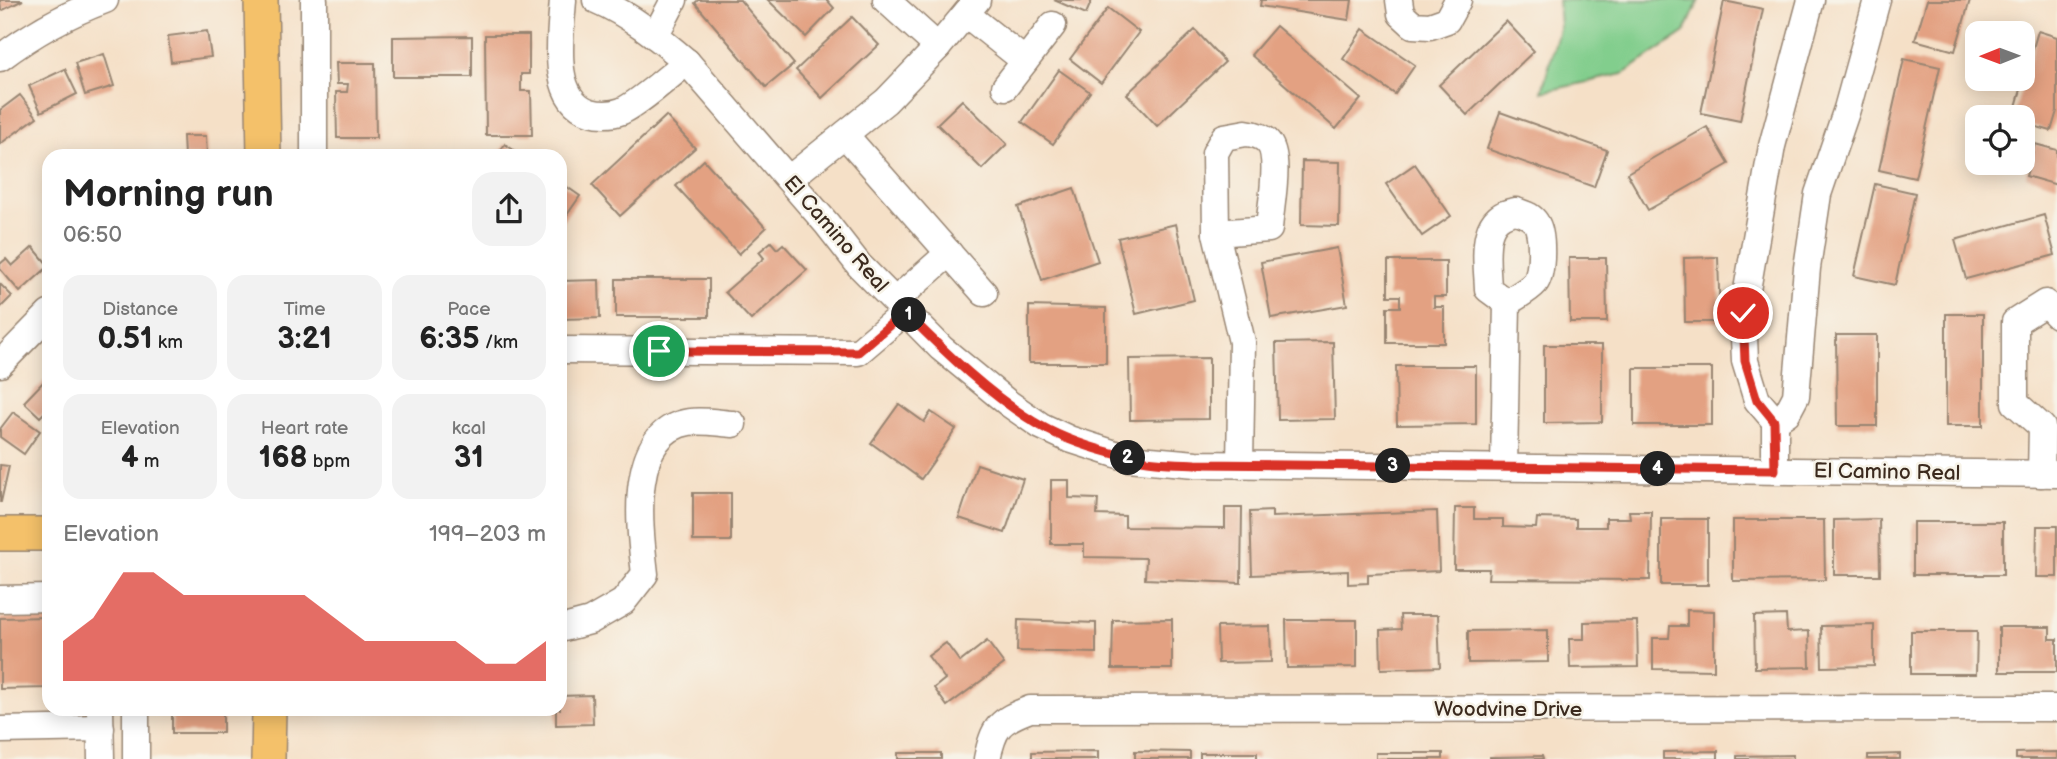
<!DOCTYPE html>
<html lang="en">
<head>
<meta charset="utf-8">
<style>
	:root { --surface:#fff; --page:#f2f2f2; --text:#222; --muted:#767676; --accent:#d93025 }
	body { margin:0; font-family:"Balsamiq Sans",sans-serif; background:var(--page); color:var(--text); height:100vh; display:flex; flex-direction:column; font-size:26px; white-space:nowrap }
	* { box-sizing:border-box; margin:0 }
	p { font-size:23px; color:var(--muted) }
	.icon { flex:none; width:38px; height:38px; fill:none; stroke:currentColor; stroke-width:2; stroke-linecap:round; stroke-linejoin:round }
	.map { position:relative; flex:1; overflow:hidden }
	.sheet { position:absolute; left:42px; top:149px; width:525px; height:567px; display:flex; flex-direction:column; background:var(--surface); border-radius:21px; box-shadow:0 4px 18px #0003 }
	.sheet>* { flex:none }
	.needle { width:46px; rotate:269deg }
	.buttons { position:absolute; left:1965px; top:21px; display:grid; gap:14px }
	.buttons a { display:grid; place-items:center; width:70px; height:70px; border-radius:14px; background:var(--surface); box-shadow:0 4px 18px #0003; font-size:35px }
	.pin { position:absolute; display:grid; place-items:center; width:60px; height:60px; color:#fff; margin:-30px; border:4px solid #fff; border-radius:50%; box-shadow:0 2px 7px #0007 }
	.km { position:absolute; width:35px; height:35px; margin:-18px; border-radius:50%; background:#222; color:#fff; font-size:19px; line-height:35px; text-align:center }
	.round { display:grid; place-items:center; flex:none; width:74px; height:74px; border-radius:21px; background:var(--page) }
	.head { display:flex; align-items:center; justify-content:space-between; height:119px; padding:0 21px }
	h1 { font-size:38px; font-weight:600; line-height:52px }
	.figures { display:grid; grid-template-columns:repeat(3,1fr); gap:10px; height:119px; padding:7px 21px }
	.figures div { display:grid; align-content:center; border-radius:18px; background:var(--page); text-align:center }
	.figures b { font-size:30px; font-weight:600 }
	.figures small { font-size:19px; font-weight:400 }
	.figures p { font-size:19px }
	.chart { height:196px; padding:14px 21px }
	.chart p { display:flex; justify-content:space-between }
	.chart svg { width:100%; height:126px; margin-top:7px; fill:var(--accent); opacity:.7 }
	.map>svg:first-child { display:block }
</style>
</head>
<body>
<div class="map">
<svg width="2057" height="759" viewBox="0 0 2057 759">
	<rect width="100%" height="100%" fill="#f7f3e8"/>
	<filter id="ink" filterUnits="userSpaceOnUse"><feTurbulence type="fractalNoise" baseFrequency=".0143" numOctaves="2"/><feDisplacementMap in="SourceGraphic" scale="14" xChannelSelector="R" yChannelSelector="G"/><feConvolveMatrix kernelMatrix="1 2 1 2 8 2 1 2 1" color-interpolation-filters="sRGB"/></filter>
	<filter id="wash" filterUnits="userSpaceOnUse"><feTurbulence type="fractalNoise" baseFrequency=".00686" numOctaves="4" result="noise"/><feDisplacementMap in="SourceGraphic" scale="28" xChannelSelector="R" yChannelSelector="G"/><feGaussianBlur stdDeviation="1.57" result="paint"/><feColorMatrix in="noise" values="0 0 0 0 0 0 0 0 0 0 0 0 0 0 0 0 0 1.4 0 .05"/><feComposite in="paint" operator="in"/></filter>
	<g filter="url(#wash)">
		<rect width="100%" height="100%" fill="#f5e0c7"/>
		<path fill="#82ce8d" stroke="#5e7c56" stroke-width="2" d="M1558,0h141l-14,32 -62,42 -81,18 18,-67z"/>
		<g id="blocks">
			<g fill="#e3a182">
				<path d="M0,0h23l-22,11z"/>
				<path d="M698,0h42l54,64 -28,23 -71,-84z"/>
				<path d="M768,0h59l7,8 -28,29z"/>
				<path d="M1054,0h38l-6,14z"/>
				<path d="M1261,0h91l-3,20 -89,-14z"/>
				<path d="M1927,0h43l-15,51 -40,-11z"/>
				<path d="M1724,1l39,8 -23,112 -39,-8z"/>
				<path d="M1108,8l31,24 -38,51 -31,-24z"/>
				<path d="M852,17l27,28 -57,53 -26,-28z"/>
				<path d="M1506,21l28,30 -67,64 -28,-30z"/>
				<path d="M1276,26l85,73 -25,30 -85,-74z"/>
				<path d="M1363,29l52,36 -20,29 -52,-35z"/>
				<path d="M1195,30l30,32 -68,64 -30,-32z"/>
				<path d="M207,31l4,26 -40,5 -3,-26z"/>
				<path d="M2038,31l19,6v74l-6,20 -28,-8v-6h-10z"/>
				<path d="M485,35h44v39h-8v17h10l1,44h-46z"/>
				<path d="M472,36v41h-79v-40z"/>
				<path d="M104,54l10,32 -29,9 -10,-32z"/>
				<path d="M1904,59l36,8 -25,111 -36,-8z"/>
				<path d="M336,63h39l1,75h-39l-1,-46h11l1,-8h-11z"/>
				<path d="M65,69l12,25 -36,18 -12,-26z"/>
				<path d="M1059,70l31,22 -37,52 -31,-22z"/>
				<path d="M20,95l17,22 -37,27v-34z"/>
				<path d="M962,100l45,44 -25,25 -45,-45z"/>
				<path d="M1500,112l107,38 -13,37 -107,-38z"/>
				<path d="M666,116l29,32 -75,68 -28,-31z"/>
				<path d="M1707,127l22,37 -81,46 -21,-37z"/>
				<path d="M183,136h23l1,20h-23z"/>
				<path d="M505,144l17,12h-25z"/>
				<path d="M2035,144l22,6v35l-31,-9z"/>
				<path d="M704,160l62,68 -27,26 -63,-68z"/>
				<path d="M1302,161l38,1 -1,64 -38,-1z"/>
				<path d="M1415,164l36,52 -29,20 -36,-52z"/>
				<path d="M560,182l20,14 -20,29z"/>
				<path d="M1875,184l40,9 -20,92 -41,-9z"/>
				<path d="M1074,188l24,73 -56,19 -24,-73z"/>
				<path d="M2044,215l11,40 -89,24 -11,-39z"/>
				<path d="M1176,224l18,76 -58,14 -18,-76z"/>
				<path d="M771,242l6,7 6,-5 24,26 -56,50 -26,-28 39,-34 -5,-6z"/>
				<path d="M33,247l16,19 -29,26 -20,-23v-5l6,-5 6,7z"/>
				<path d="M1337,248l10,57 -76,13 -10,-56z"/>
				<path d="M1718,257l2,65h-35l-1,-64z"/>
				<path d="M1569,258h37l1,64h-37z"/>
				<path d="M1388,261h58v36h-12v10h10v36h-57v-36h13v-11h-12z"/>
				<rect x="616" y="279" width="93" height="38"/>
				<path d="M599,280l1,38 -40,1v-38z"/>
				<path d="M0,284l12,12 -12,12z"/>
				<path d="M1029,306l77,2v55h-77z"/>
				<rect x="1946" y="314" width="37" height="112"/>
				<path d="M1836,335h41v91h-40z"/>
				<path d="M1333,342l2,77 -57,1 -2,-77z"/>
				<path d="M1544,345h58v77l-58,1z"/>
				<path d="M1209,358v61l-79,1 -1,-61z"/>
				<path d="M1396,366h80v58l-79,1z"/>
				<rect x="1634" y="368" width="78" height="57"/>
				<path d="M49,376v32l-9,9 -16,-15z"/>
				<path d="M899,404l25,18 7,-10 25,17 -35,50 -50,-36z"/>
				<path d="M13,412l27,19 -16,23 -24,-17v-8z"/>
				<path d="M977,464l46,15 -18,54 -46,-15z"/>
				<path d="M0,465l9,1 -8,36h-1z"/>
				<path d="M1051,480h18v18l29,1 -1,16 28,1v11l100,1v-20h17l-1,75 -96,-4 1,-21 -62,-1v-13h-33z"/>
				<rect x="693" y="493" width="38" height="48"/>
				<path d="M1455,508h19v11h29v8l33,1 1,-10 39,1v8h30v-9h24l-1,-7h22l-1,69 -162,-1 1,-10h-35z"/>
				<path d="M1272,511v6l165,-6 2,60 -71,3v9l-20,1v-13l-96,4 -2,-63z"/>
				<rect x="1661" y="519" width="47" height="66"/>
				<path d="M1879,519l1,56h-46v-55z"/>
				<path d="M1733,520h91l1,60 -92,1z"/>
				<rect x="1913" y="522" width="90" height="53"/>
				<path d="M2037,526h20v51h-21z"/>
				<path d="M1687,610l27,1v59l-61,-1v-31h16l1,-12h17z"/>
				<path d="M1400,615h38l2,52 -59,2 -1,-39 21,-1z"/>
				<path d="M1786,615l1,17 22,-1 1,36 -55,1 -1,-52z"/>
				<path d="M49,617v71l-49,1v-71z"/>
				<path d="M1172,619v50h-60l1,-49z"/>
				<path d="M1018,620l78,3v30l-79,-2z"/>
				<path d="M1286,620h71v47l-70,1z"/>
				<path d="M1637,621l1,46 -68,1 -1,-29h15v-17z"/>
				<path d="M1874,625v41l-52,1 -1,-41z"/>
				<path d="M1270,626l1,36 -53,1 -1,-36z"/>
				<path d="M1999,627h51v12h7v33h-58z"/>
				<path d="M1548,630v32l-80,1v-32z"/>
				<path d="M1911,631h66l-1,43h-65z"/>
				<path d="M987,641l17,23 -57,42 -13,-18 11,-9 -17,-23 18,-13 14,19z"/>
				<path d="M592,695l1,29 -37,1v-16h4v-13z"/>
				<rect x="172" y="709" width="51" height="24"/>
				<path d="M1098,751v8h-66v-7z"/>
				<path d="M1135,751l55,1v7h-55z"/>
				<path d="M1718,751v8h-55v-7z"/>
				<path d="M2057,752v7h-41v-6z"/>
				<rect x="898" y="753" width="43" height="6"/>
				<rect x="1200" y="753" width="57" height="6"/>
				<rect x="1376" y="753" width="67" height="6"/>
				<path d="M1900,754v5h-32v-4z"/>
				<path d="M1793,755v4h-56v-3z"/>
				<path d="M1542,756l1,3h-53v-2z"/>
			</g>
		</g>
	</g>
	<g filter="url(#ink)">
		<use href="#blocks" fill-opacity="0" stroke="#988572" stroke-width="2"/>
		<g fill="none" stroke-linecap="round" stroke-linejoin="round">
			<g stroke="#988572" stroke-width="29">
				<g id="minor">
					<path d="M314,0v156"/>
					<path d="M563,0c-2,33 -14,99 27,112 11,3 21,3 32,-1 19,-9 47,-35 65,-49"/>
					<path d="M596,0c33,14 63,38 91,62l140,162 32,41 82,83 67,55 33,23 28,13 59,19 68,6 861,10"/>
					<path d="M886,0l52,47"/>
					<path d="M1399,0l2,14 12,11 17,1 17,-6 11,-20"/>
					<path d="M1811,0l-39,146 -29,167 2,48 12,39 18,21 12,-8 9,-17 11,-128 11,-74 29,-85 30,-109"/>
					<path d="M966,14l59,47"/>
					<path d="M655,36l19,-36"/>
					<path d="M0,58c33,-25 67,-44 105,-58"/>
					<path d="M1005,87l48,-62"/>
					<path d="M1246,133c7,1 16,3 21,8 15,14 3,68 2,88l-53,4 -1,-80 9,-16z"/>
					<path d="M845,135l139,158"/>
					<path d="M789,179l97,-78 52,-54 39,-47"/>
					<path d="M1516,211c8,3 15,4 20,12 7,10 7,50 -1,60 -7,8 -20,14 -28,20l-19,-14c-1,-29 -10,-73 28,-78z"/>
					<path d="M1216,233l26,109 -2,123"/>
					<path d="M895,301l54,-48"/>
					<path d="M560,350l298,2 47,-40"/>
					<path d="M0,364l49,-50"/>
					<path d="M1775,421v49"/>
					<path d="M1504,467l3,-164"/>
					<path d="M2041,474l1,-47 -27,-24v-81l30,-19 12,12"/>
					<path d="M0,599l49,-1"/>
					<path d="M560,629l30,-8 33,-19 22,-28c-5,-44 -19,-142 44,-152 14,-2 30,1 44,2"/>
					<path d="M100,709l1,50"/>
					<path d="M136,709v50"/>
					<path d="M0,730l101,-2"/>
					<path d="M987,759c7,-33 12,-38 43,-50l1027,-1"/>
				</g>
			</g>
			<g stroke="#988572" stroke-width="36">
				<g id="major">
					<path d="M261,0l3,156"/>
					<path d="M0,534h49"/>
					<path d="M268,759l1,-50"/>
				</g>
			</g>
			<use href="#minor" stroke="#fff" stroke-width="26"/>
			<use href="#major" stroke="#f4c16a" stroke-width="33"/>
		</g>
	</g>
	<g fill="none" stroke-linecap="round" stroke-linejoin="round" filter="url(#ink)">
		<g stroke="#fff" stroke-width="14">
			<path id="route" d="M659,351l199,1 47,-40c41,41 86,85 136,114 26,15 57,24 86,31 22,6 46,6 69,7l579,6 -1,-49 -17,-21 -12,-39 -2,-48"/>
		</g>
		<use href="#route" stroke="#d93025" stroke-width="9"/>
	</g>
	<g text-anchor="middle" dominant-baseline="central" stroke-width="5" stroke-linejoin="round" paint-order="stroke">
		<g font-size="21" fill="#3b2a1e" stroke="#f7f3e8">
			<text transform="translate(836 234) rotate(49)">El Camino Real</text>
			<text transform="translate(1887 472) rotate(1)">El Camino Real</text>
			<text x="1508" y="709">Woodvine Drive</text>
		</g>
	</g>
</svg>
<div class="buttons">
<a><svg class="needle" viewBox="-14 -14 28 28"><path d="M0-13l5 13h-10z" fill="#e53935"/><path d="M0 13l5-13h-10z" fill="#767676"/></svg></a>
<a><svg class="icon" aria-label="locate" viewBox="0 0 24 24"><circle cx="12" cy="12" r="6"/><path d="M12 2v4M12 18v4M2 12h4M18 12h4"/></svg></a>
</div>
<div class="pin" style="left:659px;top:351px;background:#1e9e55"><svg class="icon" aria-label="arrive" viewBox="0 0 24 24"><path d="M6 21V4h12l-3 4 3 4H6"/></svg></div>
<div class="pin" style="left:1743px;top:313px;background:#d93025"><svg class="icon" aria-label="check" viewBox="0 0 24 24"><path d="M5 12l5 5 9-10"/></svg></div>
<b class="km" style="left:909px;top:315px">1</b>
<b class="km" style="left:1128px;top:458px">2</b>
<b class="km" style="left:1393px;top:466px">3</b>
<b class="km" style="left:1658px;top:469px">4</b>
<section class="sheet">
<div class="head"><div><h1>Morning run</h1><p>06:50</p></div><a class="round"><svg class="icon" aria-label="share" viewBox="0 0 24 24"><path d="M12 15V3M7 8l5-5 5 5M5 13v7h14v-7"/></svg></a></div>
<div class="figures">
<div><p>Distance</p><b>0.51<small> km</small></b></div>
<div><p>Time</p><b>3:21</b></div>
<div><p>Pace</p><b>6:35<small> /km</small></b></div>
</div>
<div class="figures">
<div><p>Elevation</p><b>4<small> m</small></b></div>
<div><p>Heart rate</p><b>168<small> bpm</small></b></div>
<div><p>kcal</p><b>31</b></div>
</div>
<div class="chart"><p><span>Elevation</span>199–203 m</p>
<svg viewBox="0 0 160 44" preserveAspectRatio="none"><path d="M0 44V30L10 22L20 6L30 6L40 14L50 14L60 14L70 14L80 14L90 22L100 30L110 30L120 30L130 30L140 38L150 38L160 30V44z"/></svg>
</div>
</section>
</div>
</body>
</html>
